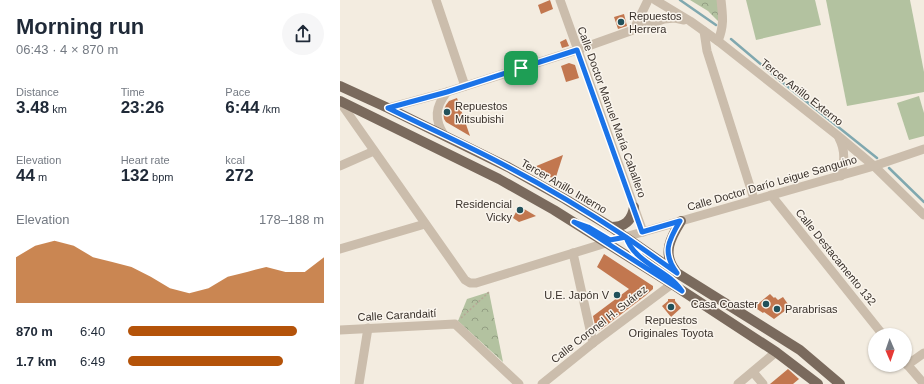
<!DOCTYPE html>
<html lang="en">
<head>
<meta charset="utf-8">
<style>
	:root { --surface:#fff; --page:#f6f6f7; --text:#1f2937; --muted:#747a83; --accent:#b45309 }
	body { margin:0; font-family:Helvetica,sans-serif; background:var(--page); color:var(--text); height:100vh; display:flex; flex-direction:column; font-size:15px; white-space:nowrap }
	* { box-sizing:border-box; margin:0 }
	p { font-size:13px; color:var(--muted) }
	.icon { flex:none; width:22px; height:22px; fill:none; stroke:currentColor; stroke-width:2; stroke-linecap:round; stroke-linejoin:round }
	.map { position:relative; flex:1; overflow:hidden }
	.drawer { display:flex; flex-direction:column; background:var(--surface); width:340px }
	.drawer>* { flex:none }
	.needle { width:26px; rotate:178deg }
	.buttons { position:absolute; left:528px; top:328px; display:grid; gap:8px }
	.buttons a { display:grid; place-items:center; width:44px; height:44px; border-radius:50%; background:var(--surface); box-shadow:0 1px 3px #0004; font-size:20px }
	.pin { position:absolute; display:grid; place-items:center; width:34px; height:34px; color:#fff; margin:-17px; border-radius:8px; box-shadow:0 2px 6px #0006 }
	.round { display:grid; place-items:center; flex:none; width:42px; height:42px; border-radius:21px; background:var(--page) }
	.overview { display:flex; align-items:center; justify-content:space-between; height:68px; padding:0 16px }
	h1 { font-size:22px; font-weight:800; line-height:30px }
	.figures { display:grid; grid-template-columns:repeat(3,1fr); gap:6px; height:68px; padding:4px 16px }
	.figures div { display:grid; align-content:center }
	.figures b { font-size:17px; font-weight:800 }
	.figures small { font-size:11px; font-weight:400 }
	.figures p { font-size:11px }
	.chart { height:112px; padding:8px 16px }
	.chart p { display:flex; justify-content:space-between }
	.chart svg { width:100%; height:72px; margin-top:4px; fill:var(--accent); opacity:.7 }
	ul { padding:0 16px; list-style:none; font-size:13px }
	li { display:grid; grid-template-columns:64px 48px 1fr; align-items:center; height:30px }
	li i { height:10px; border-radius:5px; background:var(--accent) }
	main { display:flex; flex:1; min-height:0 }
	.map>svg:first-child { display:block }
</style>
</head>
<body>
<main>
<section class="drawer">
<div class="overview"><div><h1>Morning run</h1><p>06:43 · 4 × 870 m</p></div><a class="round"><svg class="icon" aria-label="share" viewBox="0 0 24 24"><path d="M12 15V3M7 8l5-5 5 5M5 13v7h14v-7"/></svg></a></div>
<div class="figures">
<div><p>Distance</p><b>3.48<small> km</small></b></div>
<div><p>Time</p><b>23:26</b></div>
<div><p>Pace</p><b>6:44<small> /km</small></b></div>
</div>
<div class="figures">
<div><p>Elevation</p><b>44<small> m</small></b></div>
<div><p>Heart rate</p><b>132<small> bpm</small></b></div>
<div><p>kcal</p><b>272</b></div>
</div>
<div class="chart"><p><span>Elevation</span>178–188 m</p>
<svg viewBox="0 0 160 44" preserveAspectRatio="none"><path d="M0 44V16L10 9L20 6L30 9L40 16L50 19L60 22L70 28L80 35L90 38L100 35L110 28L120 25L130 22L140 25L150 25L160 16V44z"/></svg>
</div>
<ul>
<li><b>870 m</b>6:40<i style="width:86%"></i></li>
<li><b>1.7 km</b>6:49<i style="width:79%"></i></li>
</ul>
</section>
<div class="map">
<svg width="584" height="384" viewBox="0 0 584 384">
	<defs>
		<pattern id="park-crowns" width="20" height="18" patternUnits="userSpaceOnUse"><rect width="20" height="18" fill="#b3c2a0"/><path d="M2 6a3 3 0 1 1 6 0M12 15a3 3 0 1 1 6 0" fill="none" stroke="#939e83"/></pattern>
	</defs>
	<rect width="100%" height="100%" fill="#f3ece0"/>
	<g fill="#b3c2a0">
		<path d="M406,0h69l6,25 -65,15z"/>
		<path d="M486,0h84l14,72v20l-77,14z"/>
		<path d="M579,96l5,17v23l-15,4 -12,-37z"/>
	</g>
	<g fill="url(#park-crowns)">
		<path d="M350,0h27l3,21h-2l-10,-10z"/>
		<path d="M149,292l14,70 -45,-41 9,-22z"/>
	</g>
	<g fill="none" stroke-linecap="round" stroke-linejoin="round">
		<g stroke="#80a8af" stroke-width="2.5">
			<path d="M340,0l36,25"/>
			<path d="M391,39l46,39 100,80"/>
			<path d="M549,168l35,34"/>
		</g>
	</g>
	<g fill="#c2774f">
		<path d="M210,0l3,9 -12,5 -3,-9z"/>
		<path d="M284,14l3,12 -9,3 -4,-12z"/>
		<path d="M226,39l3,7 -7,2 -2,-6z"/>
		<path d="M229,63l6,2 4,13 -13,4 -5,-16z"/>
		<path d="M117,98l13,38 -24,-14 -2,-3 -1,-7 3,-7 3,-4z"/>
		<path d="M223,155l-8,25 -21,-13z"/>
		<path d="M179,206l17,10 -17,6 -6,-4z"/>
		<path d="M264,254l49,32v3l-8,7 -46,35 -4,-6 -2,-9 36,-27 -32,-22z"/>
		<path d="M430,294l4,4 1,-1 3,3 5,-3 7,10 -16,12 -10,-7 -1,1 -9,-6z"/>
		<path d="M328,299h7v2l6,7 -10,9 -9,-11 6,-5z"/>
		<path d="M448,369l11,10 -6,5h-23z"/>
	</g>
	<g fill="none" stroke-linecap="round" stroke-linejoin="round">
		<path stroke="#b7a896" stroke-width="1.5" stroke-dasharray="2 2" stroke-linecap="butt" d="M121,318l28,-26"/>
		<g stroke="#cbbdac" stroke-width="9">
			<path d="M96,0l29,86"/>
			<path d="M220,0l83,232"/>
			<path d="M315,0l35,21 28,20 119,94 37,31 50,49"/>
			<path d="M294,29l14,-29"/>
			<path d="M364,31l3,20 47,148"/>
			<path d="M378,41c6,-15 5,-24 3,-41"/>
			<path d="M0,102l125,178 5,3h6l130,-40"/>
			<path d="M48,108l59,-16 130,-42 87,-31 11,-1 9,2"/>
			<path d="M104,135c-10,-16 -9,-28 3,-43"/>
			<path d="M499,138c7,13 5,25 2,38"/>
			<path d="M0,166l34,-15"/>
			<path d="M431,195l112,140"/>
			<path d="M285,237l249,-71 50,-17"/>
			<path d="M0,249l85,-25"/>
			<path d="M233,253l20,90"/>
			<path d="M0,330l115,-6 64,60"/>
			<path d="M565,362l19,22"/>
			<path d="M567,365l17,-12"/>
			<path d="M413,372l10,12"/>
			<path d="M19,384l9,-56"/>
			<path d="M202,384l51,-41 79,-59"/>
			<path d="M398,384l38,-32"/>
		</g>
		<g stroke="#7a6a5d" stroke-width="10">
			<path d="M0,86l48,22 120,59 57,32 46,28 66,46 123,77 40,34"/>
			<path d="M0,101l159,78 55,31 118,74 104,68 42,32"/>
			<path d="M271,227c13,0 21,-6 23,-20"/>
			<path d="M335,270c-13,-17 -4,-33 6,-49"/>
		</g>
	</g>
	<g fill="none" stroke-linecap="round" stroke-linejoin="round">
		<g stroke="#fff" stroke-width="8">
			<path id="route" d="M181,68l-74,24 -59,16c40,20 81,38 120,59 40,21 80,45 118,70l-16,3 -22,-13 -14,-5 108,69c-3,-4 -6,-8 -10,-11 -16,-13 -40,-23 -46,-43l51,36c-15,-20 -9,-32 3,-52l-38,11 -65,-182 -56,18"/>
		</g>
		<use href="#route" stroke="#1a73e8" stroke-width="5"/>
	</g>
	<g fill="#21505a" stroke="#faf5ed" stroke-width="1.5">
		<circle cx="281" cy="22" r="4"/>
		<circle cx="107" cy="112" r="4"/>
		<circle cx="180" cy="210" r="4"/>
		<circle cx="277" cy="295" r="4"/>
		<circle cx="426" cy="304" r="4"/>
		<circle cx="331" cy="307" r="4"/>
		<circle cx="437" cy="309" r="4"/>
	</g>
	<g text-anchor="middle" dominant-baseline="central" stroke-width="3" stroke-linejoin="round" paint-order="stroke">
		<g font-size="11" fill="#39312b" stroke="#faf5ed" text-anchor="start">
			<text x="289" y="16">Repuestos<tspan x="289" dy="13">Herrera</tspan></text>
			<text x="115" y="106">Repuestos<tspan x="115" dy="13">Mitsubishi</tspan></text>
			<text x="172" y="204" text-anchor="end">Residencial<tspan x="172" dy="13">Vicky</tspan></text>
			<text x="269" y="295" text-anchor="end">U.E. Japón V</text>
			<text x="418" y="304" text-anchor="end">Casa Coaster</text>
			<text x="445" y="309">Parabrisas</text>
			<text x="331" y="320" text-anchor="middle">Repuestos<tspan x="331" dy="13">Originales Toyota</tspan></text>
		</g>
		<g font-size="11" fill="#39312b" stroke="#faf5ed">
			<text transform="translate(462 92) rotate(38)">Tercer Anillo Externo</text>
			<text transform="translate(272 112) rotate(70)">Calle Doctor Manuel María Caballero</text>
			<text transform="translate(432 183) rotate(-16)">Calle Doctor Darío Leigue Sanguino</text>
			<text transform="translate(224 186) rotate(30)">Tercer Anillo Interno</text>
			<text transform="translate(496 257) rotate(51)">Calle Destacamento 132</text>
			<text transform="translate(57 315) rotate(-3)">Calle Carandaití</text>
			<text transform="translate(259 324) rotate(-38)">Calle Coronel H. Suárez</text>
		</g>
	</g>
</svg>
<div class="buttons">
<a><svg class="needle" viewBox="-14 -14 28 28"><path d="M0-13l5 13h-10z" fill="#e53935"/><path d="M0 13l5-13h-10z" fill="#747a83"/></svg></a>
</div>
<div class="pin" style="left:181px;top:68px;background:#1e9e55"><svg class="icon" aria-label="arrive" viewBox="0 0 24 24"><path d="M6 21V4h12l-3 4 3 4H6"/></svg></div>
</div>
</main>
</body>
</html>
